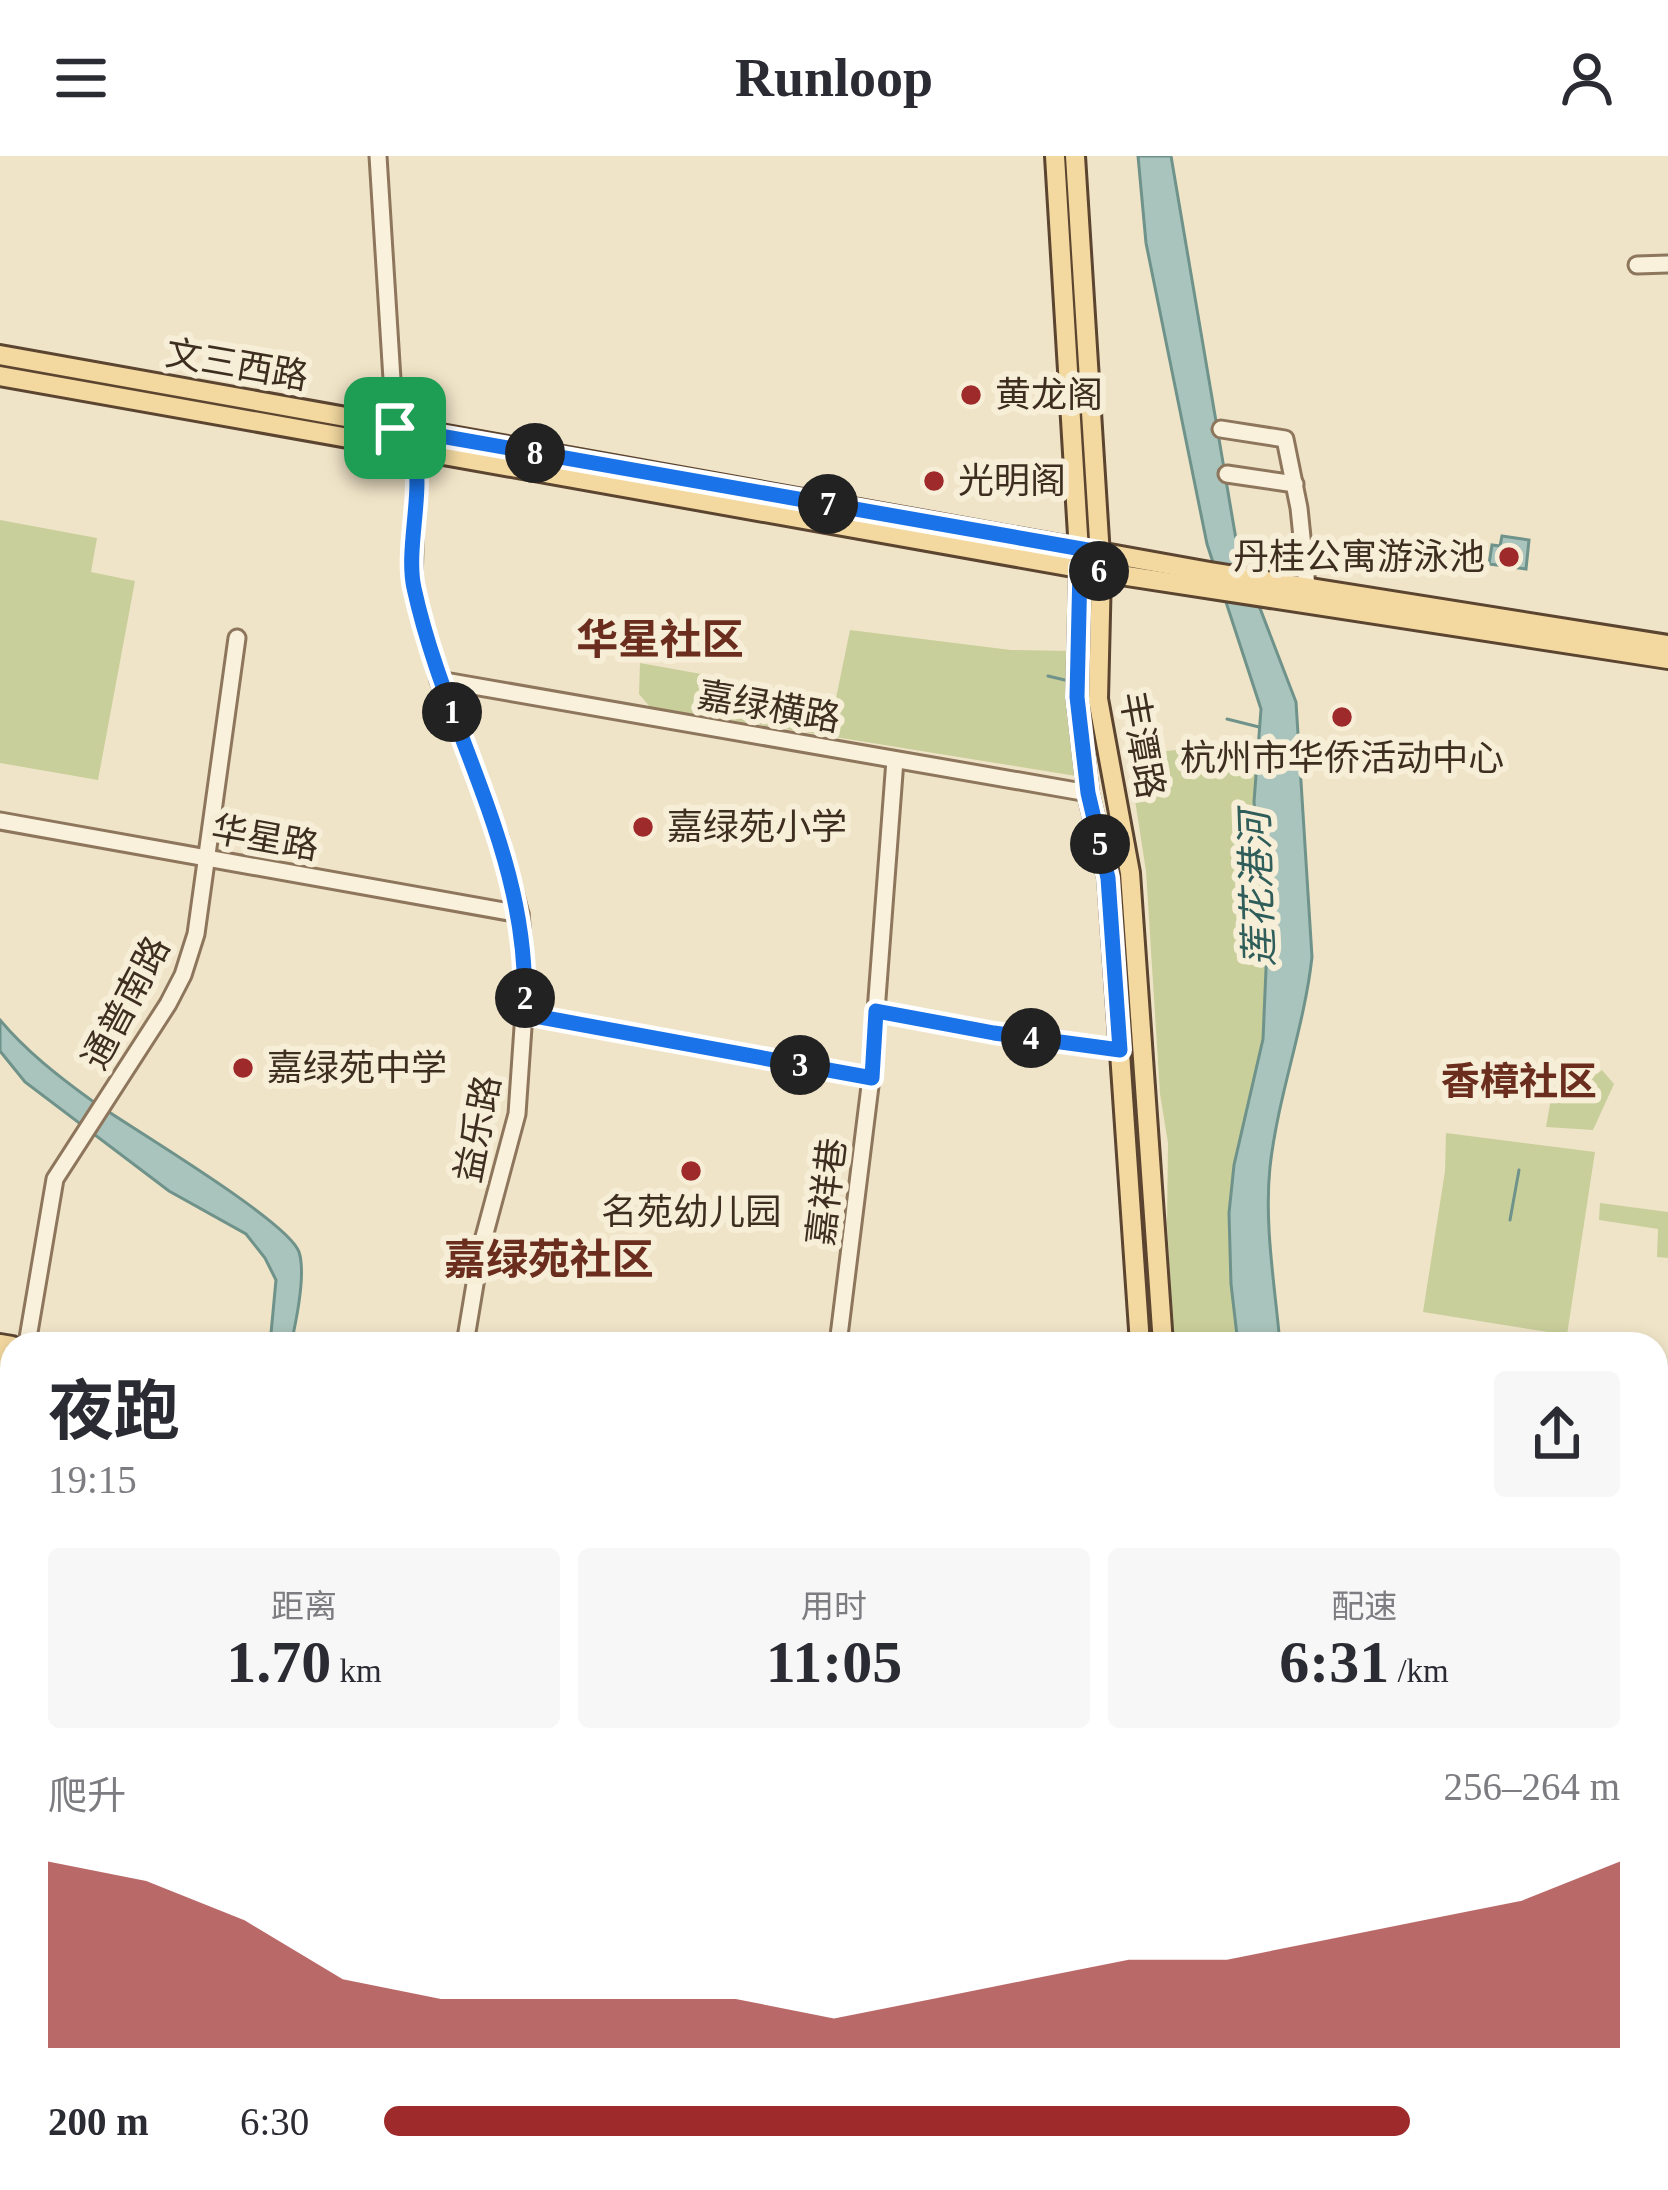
<!DOCTYPE html>
<html lang="zh">
<head>
<meta charset="utf-8">
<style>
	:root { --surface:#fff; --page:#f7f7f7; --text:#2b2b33; --muted:#7c7c81; --accent:#9e2a2b }
	body { margin:0; font-family:"Times New Roman","Noto Sans SC",serif; background:var(--page); color:var(--text); height:100vh; display:flex; flex-direction:column; font-size:45px; white-space:nowrap }
	* { box-sizing:border-box; margin:0 }
	p { font-size:39px; color:var(--muted) }
	.icon { flex:none; width:66px; height:66px; fill:none; stroke:currentColor; stroke-width:2; stroke-linecap:round; stroke-linejoin:round }
	.map { position:relative; flex:1; overflow:hidden }
	.details { position:absolute; left:0px; top:1176px; width:1668px; height:858px; display:flex; flex-direction:column; background:var(--surface); border-radius:36px 36px 0 0; box-shadow:0 6px 18px #0003 }
	.details>* { flex:none }
	.pin { position:absolute; display:grid; place-items:center; width:102px; height:102px; color:#fff; margin:-51px; border-radius:24px; box-shadow:0 6px 18px #0006 }
	.km { position:absolute; width:60px; height:60px; margin:-30px; border-radius:50%; background:#222; color:#fff; font-size:33px; line-height:60px; text-align:center }
	.round { display:grid; place-items:center; flex:none; width:126px; height:126px; border-radius:12px; background:var(--page) }
	.overview { display:flex; align-items:center; justify-content:space-between; height:204px; padding:0 48px }
	h1 { font-size:66px; font-weight:700; line-height:90px }
	.figures { display:grid; grid-template-columns:repeat(3,1fr); gap:18px; height:204px; padding:12px 48px }
	.figures div { display:grid; align-content:center; border-radius:12px; background:var(--page); text-align:center }
	.figures b { font-size:60px; font-weight:700 }
	.figures small { font-size:33px; font-weight:400 }
	.figures p { font-size:33px }
	.chart { height:336px; padding:24px 48px }
	.chart p { display:flex; justify-content:space-between }
	.chart svg { width:100%; height:216px; margin-top:12px; fill:var(--accent); opacity:.7 }
	ul { padding:0 48px; list-style:none; font-size:39px }
	li { display:grid; grid-template-columns:192px 144px 1fr; align-items:center; height:90px }
	li i { height:30px; border-radius:15px; background:var(--accent) }
	header { display:flex; justify-content:space-between; align-items:center; height:156px; padding:0 48px; background:var(--surface); font-size:54px; font-weight:700 }
	.map>svg:first-child { display:block }
</style>
</head>
<body>
<header><svg class="icon" aria-label="menu" viewBox="0 0 24 24"><path d="M4 6h16M4 12h16M4 18h16"/></svg>Runloop<svg class="icon" aria-label="person" viewBox="0 0 24 24"><circle cx="12" cy="8" r="4"/><path d="M4 21q1-7 8-7t8 7"/></svg></header>
<div class="map">
<svg width="1668" height="2034" viewBox="0 0 1668 2034">
	<rect width="100%" height="100%" fill="#f0e4c8"/>
	<g fill="#c9cf9b">
		<path d="M0,364l97,18 -6,34 44,9 -37,199 -98,-17z"/>
		<path d="M850,474l161,20 62,1 3,125 -426,-69 -11,-13 1,-31 196,35z"/>
		<path d="M1263,585l14,220 -31,381 -72,2 -7,-120 1,-81 -8,-49 -14,-223 -18,-116z"/>
		<path d="M1556,913l41,5 5,-4 12,14 -21,46 -47,-3z"/>
		<path d="M1446,977l149,19 -28,183 -144,-23 22,-141z"/>
		<path d="M1600,1047l68,9v46l-11,-1 1,-28 -59,-9z"/>
	</g>
	<g fill="#a9c4bc" stroke="#6f938a" stroke-width="3">
		<path d="M1138,0h33l67,395 58,151 16,255c-8,72 -34,138 -42,210 -6,58 5,119 10,177h-42l-7,-60 -2,-71 5,-48 29,-126 4,-93 -13,-144 7,-93 -54,-165 -61,-301z"/>
		<path d="M1502,380l27,4 -3,29 -37,-5 3,-19 8,1z"/>
		<path d="M0,864c26,31 58,56 91,80 35,25 198,121 208,152 7,21 -3,70 -8,92h-21l6,-64 -11,-22 -19,-24 -77,-43 -144,-109 -25,-31z"/>
	</g>
	<g fill="none" stroke-linecap="round" stroke-linejoin="round">
		<g stroke="#6f938a" stroke-width="3">
			<path d="M1048,520l21,5"/>
			<path d="M1227,563l32,8"/>
			<path d="M1510,1064l9,-50"/>
		</g>
		<path stroke="#a9c4bc" stroke-width="10" d="M1281,2034l1,-12"/>
		<g stroke="#8d765c" stroke-width="21">
			<g id="minor">
				<path d="M378,0l17,271 17,21 4,29 -3,107 26,96 60,156 21,78 6,70 -9,130 -36,134 -16,96"/>
				<path d="M1637,109l31,-1"/>
				<path d="M1221,273l64,10 14,69 8,78"/>
				<path d="M1227,318l68,10"/>
				<path d="M439,524l649,113"/>
				<path d="M0,665l520,93"/>
				<path d="M876,855l118,22 126,17"/>
				<path d="M524,858l347,64"/>
				<path d="M27,1188l28,-165 113,-175 15,-29 13,-41 41,-296"/>
				<path d="M838,1188l33,-266 24,-318"/>
				<path d="M0,1351l12,-72"/>
				<path d="M0,1625l12,2"/>
				<path d="M1656,1810l12,-2"/>
				<path d="M1458,2022l1,12"/>
				<path d="M82,2034l1,-12"/>
				<path d="M353,2034l2,-12"/>
			</g>
		</g>
		<g stroke="#5b4430" stroke-width="24">
			<g id="major">
				<path d="M1055,0l25,412 -3,129 11,96 20,85 32,466"/>
				<path d="M1075,0l26,416 -3,127 32,174 33,471"/>
				<path d="M0,199l1210,217 458,73"/>
				<path d="M0,220l1101,196 567,87"/>
				<path d="M0,1188l12,2"/>
				<path d="M0,1203l12,2"/>
				<path d="M1656,1450l12,2"/>
				<path d="M1656,1474l12,2"/>
				<path d="M1176,2022l1,12"/>
				<path d="M1203,2022v12"/>
			</g>
		</g>
		<use href="#minor" stroke="#faf1dc" stroke-width="15"/>
		<use href="#major" stroke="#f3d9a0" stroke-width="18"/>
	</g>
	<g fill="none" stroke-linecap="round" stroke-linejoin="round">
		<g stroke="#fff" stroke-width="24">
			<path id="route" d="M395,272l704,124 2,20 -21,-4 -3,129 11,96 20,85 12,172 -126,-17 -118,-22 -4,67 -348,-64c9,-156 -78,-279 -110,-426 -9,-41 12,-103 -2,-139 -3,-7 -11,-15 -17,-21z"/>
		</g>
		<use href="#route" stroke="#1a73e8" stroke-width="15"/>
	</g>
	<g fill="#9e2a2b" stroke="#f7eed8" stroke-width="4.5">
		<circle cx="971" cy="239" r="12"/>
		<circle cx="934" cy="325" r="12"/>
		<circle cx="1509" cy="401" r="12"/>
		<circle cx="1342" cy="561" r="12"/>
		<circle cx="643" cy="671" r="12"/>
		<circle cx="243" cy="912" r="12"/>
		<circle cx="691" cy="1015" r="12"/>
	</g>
	<g text-anchor="middle" dominant-baseline="central" stroke-width="12" stroke-linejoin="round" paint-order="stroke">
		<g font-size="36" fill="#3d2e20" stroke="#f7eed8">
			<text transform="translate(237 209) rotate(10)">文三西路</text>
			<text transform="translate(769 551) rotate(10)">嘉绿横路</text>
			<text transform="translate(1142 589) rotate(80)">丰潭路</text>
			<text transform="translate(265 682) rotate(10)">华星路</text>
			<text transform="translate(126 847) rotate(-62)">通普南路</text>
			<text transform="translate(478 973) rotate(-79)">益乐路</text>
			<text transform="translate(827 1036) rotate(-83)">嘉祥巷</text>
		</g>
		<g font-size="36" fill="#3d2e20" stroke="#f7eed8" text-anchor="start">
			<text x="995" y="239">黄龙阁</text>
			<text x="958" y="325">光明阁</text>
			<text x="1485" y="401" text-anchor="end">丹桂公寓游泳池</text>
			<text x="1342" y="602" text-anchor="middle">杭州市华侨活动中心</text>
			<text x="667" y="671">嘉绿苑小学</text>
			<text x="267" y="912">嘉绿苑中学</text>
			<text x="691" y="1056" text-anchor="middle">名苑幼儿园</text>
		</g>
		<g font-size="39" font-style="italic" fill="#2f5d5a" stroke="#f7eed8">
			<text transform="translate(1257 733) rotate(-92)">莲花港河</text>
		</g>
		<g font-size="39" font-weight="bold" fill="#6b2e1e" stroke="#f7eed8">
			<text x="1519" y="925">香樟社区</text>
		</g>
		<g font-size="42" font-weight="bold" fill="#6b2e1e" stroke="#f7eed8">
			<text x="660" y="484">华星社区</text>
			<text x="549" y="1104">嘉绿苑社区</text>
		</g>
	</g>
</svg>
<div class="pin" style="left:395px;top:272px;background:#1e9e55"><svg class="icon" aria-label="arrive" viewBox="0 0 24 24"><path d="M6 21V4h12l-3 4 3 4H6"/></svg></div>
<b class="km" style="left:452px;top:556px">1</b>
<b class="km" style="left:525px;top:842px">2</b>
<b class="km" style="left:800px;top:909px">3</b>
<b class="km" style="left:1031px;top:882px">4</b>
<b class="km" style="left:1100px;top:688px">5</b>
<b class="km" style="left:1099px;top:415px">6</b>
<b class="km" style="left:828px;top:348px">7</b>
<b class="km" style="left:535px;top:297px">8</b>
<section class="details">
<div class="overview"><div><h1>夜跑</h1><p>19:15</p></div><a class="round"><svg class="icon" aria-label="share" viewBox="0 0 24 24"><path d="M12 15V3M7 8l5-5 5 5M5 13v7h14v-7"/></svg></a></div>
<div class="figures">
<div><p>距离</p><b>1.70<small> km</small></b></div>
<div><p>用时</p><b>11:05</b></div>
<div><p>配速</p><b>6:31<small> /km</small></b></div>
</div>
<div class="chart"><p><span>爬升</span>256–264 m</p>
<svg viewBox="0 0 160 44" preserveAspectRatio="none"><path d="M0 44V6L10 10L20 18L30 30L40 34L50 34L60 34L70 34L80 38L90 34L100 30L110 26L120 26L130 22L140 18L150 14L160 6V44z"/></svg>
</div>
<ul>
<li><b>200 m</b>6:30<i style="width:83%"></i></li>
</ul>
</section>
</div>
</body>
</html>
